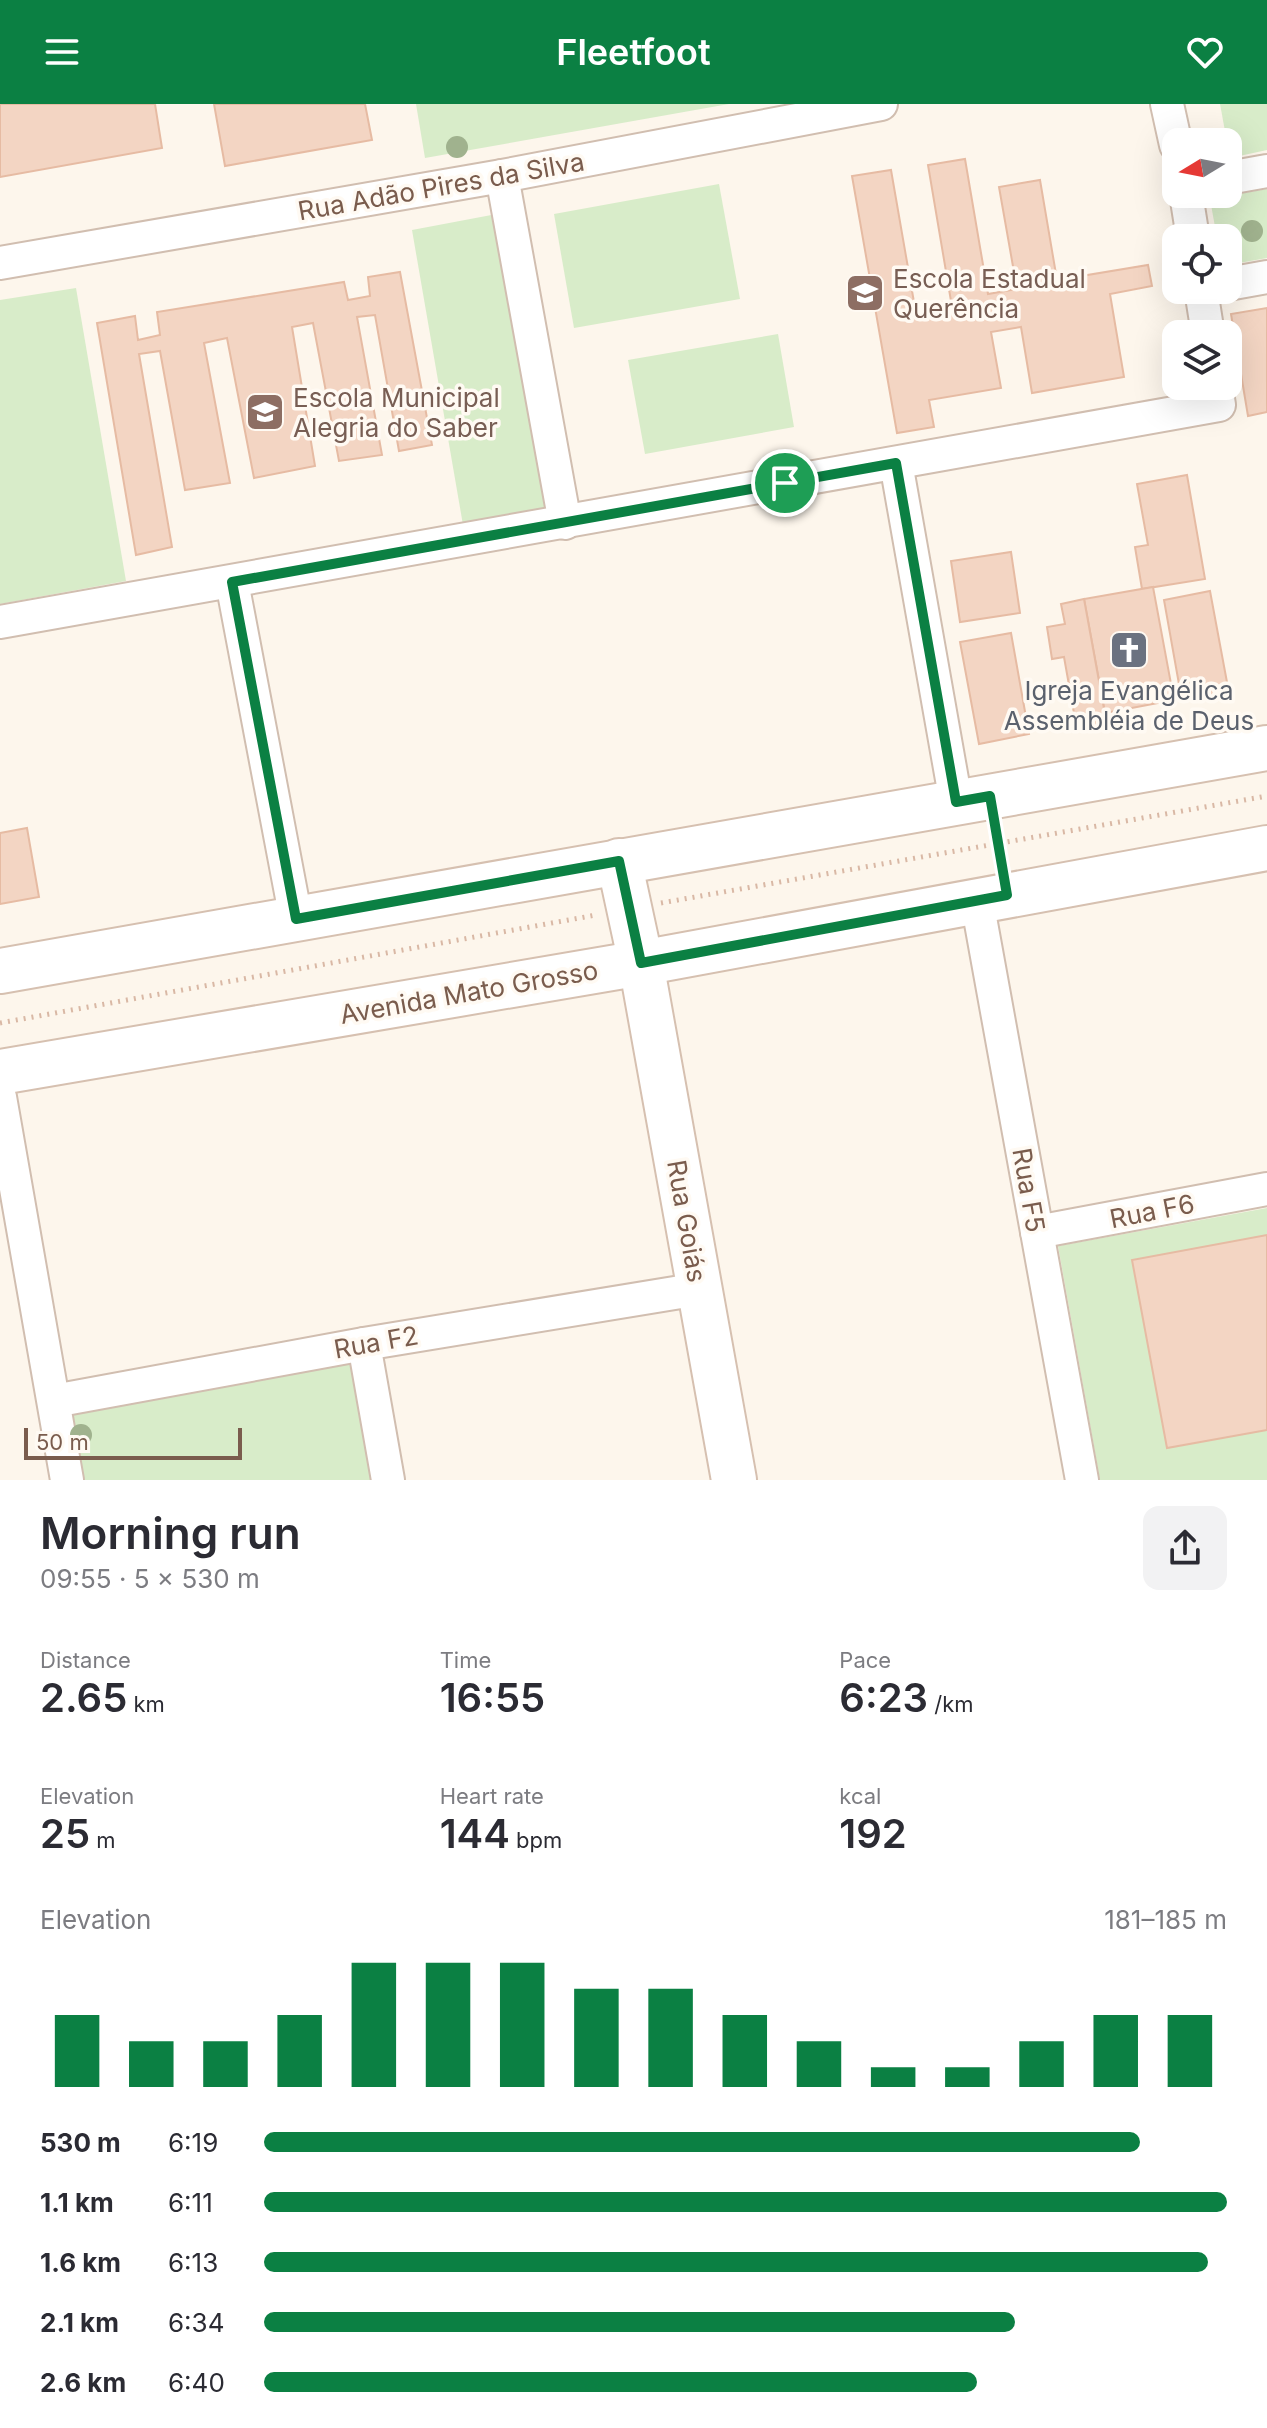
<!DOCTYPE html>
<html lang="en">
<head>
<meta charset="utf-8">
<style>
	:root { --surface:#fff; --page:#f2f2f3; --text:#2b2b33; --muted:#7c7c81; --accent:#0b8043 }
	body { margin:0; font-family:Inter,sans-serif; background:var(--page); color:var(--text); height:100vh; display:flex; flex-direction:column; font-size:30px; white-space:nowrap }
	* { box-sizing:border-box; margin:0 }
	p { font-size:26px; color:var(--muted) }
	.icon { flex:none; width:44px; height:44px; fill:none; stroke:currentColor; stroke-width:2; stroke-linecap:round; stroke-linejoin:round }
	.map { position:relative; height:1376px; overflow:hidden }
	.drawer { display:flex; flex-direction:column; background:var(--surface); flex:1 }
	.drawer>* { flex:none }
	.needle { width:52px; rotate:260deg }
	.tools { position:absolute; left:1162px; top:24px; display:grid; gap:16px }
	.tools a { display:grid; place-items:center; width:80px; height:80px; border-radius:16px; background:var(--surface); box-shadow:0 8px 32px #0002; font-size:40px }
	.scale { position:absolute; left:24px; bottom:20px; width:218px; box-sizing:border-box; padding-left:8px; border:4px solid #7a5c4d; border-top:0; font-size:22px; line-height:28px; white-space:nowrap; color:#7a5c4d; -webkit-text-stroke:6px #fffaf3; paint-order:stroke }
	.pin { position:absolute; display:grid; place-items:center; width:68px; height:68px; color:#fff; margin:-34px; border:4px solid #fff; border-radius:50%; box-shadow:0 2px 8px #0007 }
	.round { display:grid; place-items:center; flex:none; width:84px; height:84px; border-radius:16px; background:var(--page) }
	.summary { display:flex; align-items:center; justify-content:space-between; height:136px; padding:0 40px }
	h1 { font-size:44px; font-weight:600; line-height:60px }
	.stats { display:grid; grid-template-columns:repeat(3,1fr); gap:12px; height:136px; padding:8px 40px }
	.stats div { display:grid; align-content:center }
	.stats b { font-size:40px; font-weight:600 }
	.stats small { font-size:22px; font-weight:400 }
	.stats p { font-size:22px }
	.chart { height:224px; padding:16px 40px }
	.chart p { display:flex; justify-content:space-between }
	.chart svg { width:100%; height:144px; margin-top:8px; stroke:var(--accent); stroke-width:6 }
	ul { padding:0 40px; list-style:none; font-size:26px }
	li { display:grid; grid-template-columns:128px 96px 1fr; align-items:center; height:60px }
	li i { height:20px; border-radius:10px; background:var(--accent) }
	header { display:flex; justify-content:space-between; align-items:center; height:104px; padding:0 40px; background:var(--accent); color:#fff; font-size:36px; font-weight:600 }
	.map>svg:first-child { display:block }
</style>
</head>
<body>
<header><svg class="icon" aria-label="menu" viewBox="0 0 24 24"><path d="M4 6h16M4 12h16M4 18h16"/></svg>Fleetfoot<svg class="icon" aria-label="heart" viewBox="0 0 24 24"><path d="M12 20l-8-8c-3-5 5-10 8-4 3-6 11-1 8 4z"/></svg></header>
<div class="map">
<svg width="1267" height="1376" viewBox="0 0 1267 1376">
	<rect width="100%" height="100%" fill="#fdf6ec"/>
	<g fill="#d8ecc9">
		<path d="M416,0h313l-304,54z"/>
		<path d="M1220,0h47v46l-37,8z"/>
		<path d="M719,80l21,115 -166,29 -20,-114z"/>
		<path d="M1267,85v69l-39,7v-27h-11l-7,-39z"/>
		<path d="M502,109l51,295 -90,17 -51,-295z"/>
		<path d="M76,184l50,293 -126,23v-304z"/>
		<path d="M778,230l16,93 -149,27 -17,-94z"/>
		<path d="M1267,1104v272h-167l-42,-234z"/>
		<path d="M355,1253l21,123h-298l-12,-71z"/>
	</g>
	<g fill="#f3d5c3" stroke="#e6bba3" stroke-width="2">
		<path d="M0,0h155l7,44 -162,29z"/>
		<path d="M214,0h151l7,36 -147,26z"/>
		<path d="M965,55l23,135 29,-5 -18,-102 41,-7 17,100 91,-15 4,21 -42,8 14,83 -92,16 -11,-66 -30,5 10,56 -72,12 5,27 -37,6 -45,-257 39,-6 24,138 36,-7 -23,-136z"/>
		<path d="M400,168l32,173 -33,6 -24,-136 -18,2 25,138 -43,6 -26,-138 -21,4 23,139 -61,12 -27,-140 -23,5 26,140 -45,7 -25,-139 -21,3 33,193 -36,8 -39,-232 38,-7 3,24 22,-5 -3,-23 187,-30 4,18 22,-4 -2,-19z"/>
		<path d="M1267,204v104l-19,4 -17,-102z"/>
		<path d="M1187,371l18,104 -63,10 -7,-42 13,-2 -11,-61z"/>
		<path d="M1011,448l9,61 -60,9 -9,-61z"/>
		<path d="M1153,483l21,113 -69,13 -21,-114z"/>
		<path d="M1210,487l19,102 -47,8 -18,-101z"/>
		<path d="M1084,495l23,126 -30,5 -13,-73 -12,2 -5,-32 18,-3 -4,-20z"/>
		<path d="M1011,529l18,101 -50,10 -19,-102z"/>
		<path d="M27,724l12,69 -39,7v-71z"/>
		<path d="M1267,1131v195l-100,18 -35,-188z"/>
	</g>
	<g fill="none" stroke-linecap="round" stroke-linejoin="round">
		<g stroke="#d1beb0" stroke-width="36">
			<g id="street">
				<path d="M1167,0l9,41"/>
				<path d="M502,72l63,347"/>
				<path d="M1228,74l39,-7"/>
				<path d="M1186,90l7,44"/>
				<path d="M0,159l502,-87 379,-72"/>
				<path d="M1228,180l39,-7"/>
				<path d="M1201,186l7,44"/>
				<path d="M896,359l60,339"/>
				<path d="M232,478l64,337"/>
				<path d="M0,518l1219,-217 -3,-19"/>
				<path d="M977,797l105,579"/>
				<path d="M0,993l67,383"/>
				<path d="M1037,1128l230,-43"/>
				<path d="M364,1240l24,136"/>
				<path d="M54,1297l310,-57 335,-55"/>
			</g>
		</g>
		<g stroke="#d6c0b0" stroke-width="48">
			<g id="secondary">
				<path d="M619,757l22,102 93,517"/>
				<path d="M0,867l1267,-223"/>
				<path d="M0,968l641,-109 626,-115"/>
			</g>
		</g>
		<g stroke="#d9b8a5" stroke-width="5" stroke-dasharray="2 6" stroke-linecap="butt">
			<path d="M995,725l6,33"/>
			<path d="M661,799l606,-107"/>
			<path d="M0,919l596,-108"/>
		</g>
		<use href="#street" stroke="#fff" stroke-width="32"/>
		<use href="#secondary" stroke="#fff" stroke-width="44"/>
	</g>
	<g fill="#a0b28e">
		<circle cx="457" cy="43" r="11"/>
		<circle cx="1252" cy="127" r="11"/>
		<circle cx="81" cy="1331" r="11"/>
	</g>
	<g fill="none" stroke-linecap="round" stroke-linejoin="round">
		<g stroke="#fff" stroke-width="16">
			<path id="route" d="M896,359l60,339 34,-6 17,99 -366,68 -22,-102 -323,58 -64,-337z"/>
		</g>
		<use href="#route" stroke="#0b8043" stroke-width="10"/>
	</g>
	<defs>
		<g id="school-square" transform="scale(2)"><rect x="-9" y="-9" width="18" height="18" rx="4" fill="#8d6e63" stroke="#fffaf3"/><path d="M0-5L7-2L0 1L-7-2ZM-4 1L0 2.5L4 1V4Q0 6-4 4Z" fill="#fff"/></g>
		<g id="church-square" transform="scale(2)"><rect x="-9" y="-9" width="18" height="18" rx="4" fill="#6b7280" stroke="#fffaf3"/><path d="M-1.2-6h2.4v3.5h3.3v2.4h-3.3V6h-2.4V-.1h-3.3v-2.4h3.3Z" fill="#fff"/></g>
	</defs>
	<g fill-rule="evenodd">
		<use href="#school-square" x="865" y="189"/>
		<use href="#school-square" x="265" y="308"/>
		<use href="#church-square" x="1129" y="546"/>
	</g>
	<g text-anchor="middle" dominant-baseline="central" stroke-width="7" stroke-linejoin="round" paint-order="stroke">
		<g font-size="26" fill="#7a5c4d" stroke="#fffaf3">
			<text transform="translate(441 82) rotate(-10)">Rua Adão Pires da Silva</text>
			<text transform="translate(469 888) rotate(-10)">Avenida Mato Grosso</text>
			<text transform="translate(1029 1086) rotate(80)">Rua F5</text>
			<text transform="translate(1152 1107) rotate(-11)">Rua F6</text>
			<text transform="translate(687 1117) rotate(80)">Rua Goiás</text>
			<text transform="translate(376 1238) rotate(-10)">Rua F2</text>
		</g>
		<g font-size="26" fill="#785e54" stroke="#fffaf3" text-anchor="start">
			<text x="893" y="174">Escola Estadual<tspan x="893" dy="30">Querência</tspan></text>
			<text x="293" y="293">Escola Municipal<tspan x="293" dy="30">Alegria do Saber</tspan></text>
		</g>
		<g font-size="26" fill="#5b616d" stroke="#fffaf3">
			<text x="1129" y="586">Igreja Evangélica<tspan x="1129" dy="30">Assembléia de Deus</tspan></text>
		</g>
	</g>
</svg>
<div class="tools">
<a><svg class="needle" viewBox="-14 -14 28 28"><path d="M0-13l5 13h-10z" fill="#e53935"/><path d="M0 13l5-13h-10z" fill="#7c7c81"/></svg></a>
<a><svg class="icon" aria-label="locate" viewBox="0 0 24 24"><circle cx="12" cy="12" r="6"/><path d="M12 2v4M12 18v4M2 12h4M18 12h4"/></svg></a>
<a><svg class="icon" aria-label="layers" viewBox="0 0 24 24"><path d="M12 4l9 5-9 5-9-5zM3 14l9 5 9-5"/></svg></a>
</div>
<div class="scale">50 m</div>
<div class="pin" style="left:785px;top:379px;background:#1e9e55"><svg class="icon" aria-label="arrive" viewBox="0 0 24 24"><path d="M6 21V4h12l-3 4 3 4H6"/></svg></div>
</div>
<section class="drawer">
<div class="summary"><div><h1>Morning run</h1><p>09:55 · 5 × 530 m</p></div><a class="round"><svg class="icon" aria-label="share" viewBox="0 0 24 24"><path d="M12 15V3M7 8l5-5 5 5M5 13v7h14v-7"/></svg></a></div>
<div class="stats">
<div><p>Distance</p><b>2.65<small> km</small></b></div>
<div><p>Time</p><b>16:55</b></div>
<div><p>Pace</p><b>6:23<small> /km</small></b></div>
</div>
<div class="stats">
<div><p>Elevation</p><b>25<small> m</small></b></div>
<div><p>Heart rate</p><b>144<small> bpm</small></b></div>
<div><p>kcal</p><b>192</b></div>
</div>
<div class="chart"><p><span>Elevation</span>181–185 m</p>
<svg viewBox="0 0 160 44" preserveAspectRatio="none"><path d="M5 44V22M15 44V30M25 44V30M35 44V22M45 44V6M55 44V6M65 44V6M75 44V14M85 44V14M95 44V22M105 44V30M115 44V38M125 44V38M135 44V30M145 44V22M155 44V22"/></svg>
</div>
<ul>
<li><b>530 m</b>6:19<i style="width:91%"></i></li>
<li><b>1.1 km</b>6:11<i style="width:100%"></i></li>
<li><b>1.6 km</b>6:13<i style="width:98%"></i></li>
<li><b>2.1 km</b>6:34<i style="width:78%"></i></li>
<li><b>2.6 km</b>6:40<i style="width:74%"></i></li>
</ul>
</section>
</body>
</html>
